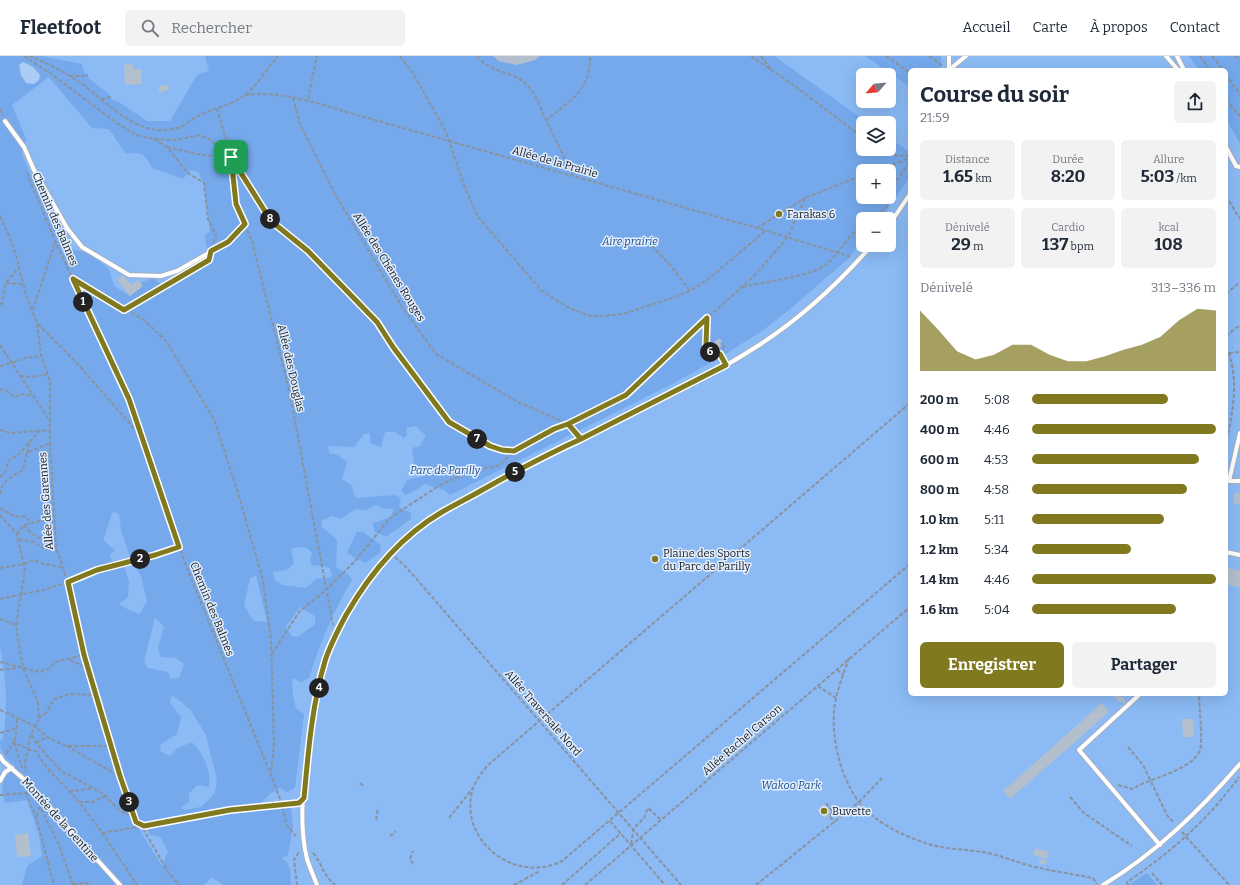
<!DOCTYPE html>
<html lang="fr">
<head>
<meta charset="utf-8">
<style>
	:root { --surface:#fff; --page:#f2f2f3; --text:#1f2937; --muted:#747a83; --line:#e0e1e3; --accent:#80791f }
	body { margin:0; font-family:Bitter,serif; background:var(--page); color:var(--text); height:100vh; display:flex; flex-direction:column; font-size:15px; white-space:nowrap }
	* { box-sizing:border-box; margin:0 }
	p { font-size:13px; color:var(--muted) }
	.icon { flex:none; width:22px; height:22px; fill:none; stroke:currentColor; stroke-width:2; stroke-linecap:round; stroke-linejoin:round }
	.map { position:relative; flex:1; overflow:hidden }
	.side { position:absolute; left:908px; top:12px; width:320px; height:628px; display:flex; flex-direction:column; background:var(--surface); border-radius:6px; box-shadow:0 4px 16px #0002 }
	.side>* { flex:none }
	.needle { width:26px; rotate:243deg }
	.fabs { position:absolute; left:856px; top:12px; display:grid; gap:8px }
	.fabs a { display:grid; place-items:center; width:40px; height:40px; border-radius:6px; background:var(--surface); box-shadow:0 4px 16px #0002; font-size:20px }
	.pin { position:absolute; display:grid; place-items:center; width:34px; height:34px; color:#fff; margin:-17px; border-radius:8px; box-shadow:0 2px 6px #0006 }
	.km { position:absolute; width:20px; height:20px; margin:-10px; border-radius:50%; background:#222; color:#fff; font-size:11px; line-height:20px; text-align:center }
	.round { display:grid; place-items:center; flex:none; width:42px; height:42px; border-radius:6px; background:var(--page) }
	.overview { display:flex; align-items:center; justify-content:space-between; height:68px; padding:0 12px }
	h1 { font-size:22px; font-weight:700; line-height:30px }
	.figures { display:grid; grid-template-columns:repeat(3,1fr); gap:6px; height:68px; padding:4px 12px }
	.figures div { display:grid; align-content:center; border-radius:6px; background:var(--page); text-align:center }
	.figures b { font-size:17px; font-weight:700 }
	.figures small { font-size:11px; font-weight:400 }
	.figures p { font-size:11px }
	.chart { height:112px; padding:8px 12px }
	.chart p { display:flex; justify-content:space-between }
	.chart svg { width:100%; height:72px; margin-top:4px; fill:var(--accent); opacity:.7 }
	.primary-button { display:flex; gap:8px; margin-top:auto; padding:8px 12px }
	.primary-button a { flex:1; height:46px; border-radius:6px; background:var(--accent); color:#fff; font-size:16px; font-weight:700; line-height:46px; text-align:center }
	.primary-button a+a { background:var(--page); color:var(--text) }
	ul { padding:0 12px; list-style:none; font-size:13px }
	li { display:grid; grid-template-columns:64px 48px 1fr; align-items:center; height:30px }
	li i { height:10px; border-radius:5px; background:var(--accent) }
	header { display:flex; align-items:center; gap:24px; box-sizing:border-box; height:56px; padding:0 20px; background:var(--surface); border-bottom:1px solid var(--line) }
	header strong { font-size:19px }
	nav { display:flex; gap:22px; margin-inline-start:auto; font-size:14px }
	.search { width:280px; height:36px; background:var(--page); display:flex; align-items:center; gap:10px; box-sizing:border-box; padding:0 14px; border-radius:6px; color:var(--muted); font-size:15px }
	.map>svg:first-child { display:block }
</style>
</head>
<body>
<header>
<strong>Fleetfoot</strong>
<div class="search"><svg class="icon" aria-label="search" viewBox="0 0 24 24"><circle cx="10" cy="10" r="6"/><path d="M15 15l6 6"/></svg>Rechercher</div>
<nav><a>Accueil</a><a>Carte</a><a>À propos</a><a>Contact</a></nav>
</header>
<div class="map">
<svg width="1240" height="829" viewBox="0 0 1240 829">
	<rect width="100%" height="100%" fill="#d6e1f1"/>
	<path fill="#8bbaf5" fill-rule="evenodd" d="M0,0h1240v829h-1240zM910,14h316v624h-316zM863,19h26v26h-26zM863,67h26v26h-26zM863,115h26v26h-26zM863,163h26v26h-26z"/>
	<g fill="#75a9ec" fill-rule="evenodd">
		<path d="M0,0h42l40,8 2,9h4v5l22,17 2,5 7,2 28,19h23l27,-46 12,-4 -4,-15h569l94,67h-5v26h26v-11l21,14v25l-30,42h-17v21l-15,19 -59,51 -27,21 -43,27 -41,23 -228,114 -6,-5 -19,-6 -9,6 -10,5 -5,-4 6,-11 13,-3 2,-8 -8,-5 -2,-16 8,-2 6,-10 -10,-10 -10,2 1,7 -3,3 -9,-6h-10l-4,15 -11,-4v-10l-6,1 -10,13 -26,-1 1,7 9,2 9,7 -5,17 9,6 5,13 39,-3 6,3 -2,9 12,6v6l-25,18 -12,-6 -1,-8 18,-6 3,-9 -9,1 -9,-4 -10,5 -11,-1 -14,10 -9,-3 -11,5 1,6 15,12 -1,28 14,9 2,4c-19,32 -32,63 -43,98l-8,4 -9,-4 1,17 3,14 8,5 -9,74 -8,4 -7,-4 -9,5 -8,8v8l28,-1 2,17 -5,30 -7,3c11,6 9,16 10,27h-68l-11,-8 -8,8h-182l5,-19 15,-10 -3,-21 -12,-35 -22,3c-5,-17 -3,-24 10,-37 -10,-8 -15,-13 -15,-27l2,2c7,-32 4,-63 -2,-95zM49,21l43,51 17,1 17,25c16,-4 19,1 26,14l31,11 8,-9 7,2 6,11 6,48 -5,5 3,20 -47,28 -8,-6 -13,5 2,3 -12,10 -16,-10 -5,-17 -17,-14 -31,-10 -39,-91 4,-15 -14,-34zM863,115h26v26h-26zM113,455l6,3 2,16 10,30 10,16 6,25 -7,13 -11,-4 -10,-6 9,-7 1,-15 -5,-16 -12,-4 -2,-7 5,-5 -12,-10zM299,491l8,1 5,5 -2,9 3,4 4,-1 13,3 2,9 -16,2 -10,9 -24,-3 -8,-6 -1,-7 14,-2 7,-7 -3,-14zM256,519l11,47 -13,-1 -10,-15 6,-28zM300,551l15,9v8l-17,13 -6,-1 -6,-10zM155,561l9,10 -6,21 3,9 15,1 8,6 -5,14 -8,1 -3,-7 -20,-4 -4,-6zM172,639l18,14 16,26 11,45 -2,13 -14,14 -16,3 -5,-2 9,-6v-9l9,-8 11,2c2,-18 -5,-32 -17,-45l-14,6 -8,8 -9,-4 -1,-7 17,-11 4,-17 -11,-14zM142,764l8,15 11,2 7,15 -6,14 -26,-42z"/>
		<path d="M865,0h76v14h-31v17z"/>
		<path d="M1189,0h51v88l-14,-26v-48h-27z"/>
		<path d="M357,476h6l18,13 -1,8 -15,10 -18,-10z"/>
		<path d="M1147,817l10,12h-28z"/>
	</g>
	<path fill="#acccf6" d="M23,6l10,5 7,8 -1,5 -5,4 -8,-1 -5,-8 -2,-10z"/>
	<g fill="#b4bfce">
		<path d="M493,0h47l-5,4 -18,5 -18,-4z"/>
		<path d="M133,8v5h8l1,15 -17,1 -1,-20z"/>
		<path d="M167,28l2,5 -9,4 -2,-6z"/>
		<path d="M123,219l9,10 6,-5 5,6 -13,10 -13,-16z"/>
		<path d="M720,282l2,4 -2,1 1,3 -1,2 -7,3 -1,-3 -3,1 -2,-3z"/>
		<rect x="1234" y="437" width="6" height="11"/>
		<path d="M1226,511l14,4v17l-14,-4z"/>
		<path d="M1112,638h7l7,8 -2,2 -2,-3 -2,2z"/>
		<path d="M1102,647l7,9 -99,87 -7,-8z"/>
		<path d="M1182,663h11l1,18h-11z"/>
		<path d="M824,748l7,8 -7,6 -7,-8z"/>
		<path d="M28,777l3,23 -14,1 -2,-22z"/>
		<path d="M1035,792l14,4 -2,7 -14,-4z"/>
		<path d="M1040,803l7,2 -1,4 -7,-2z"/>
	</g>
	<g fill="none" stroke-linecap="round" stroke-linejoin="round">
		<g stroke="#a5b0be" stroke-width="6">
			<g id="lane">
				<path d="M949,0v14"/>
				<path d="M1166,0l12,14"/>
				<path d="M1177,0l7,14"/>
				<path d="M949,14l17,-14"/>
				<path d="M5,65l19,26 10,23 33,58 15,19 47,28 32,1 16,-5 51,-29 17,-18"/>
				<path d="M1226,91l10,19 4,1"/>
				<path d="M889,169l21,-31"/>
				<path d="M1240,377l-11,48h11"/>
				<path d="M1226,496l14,3"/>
				<path d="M1140,638l-61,56 81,95"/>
				<path d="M0,700l3,5 24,21 93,103"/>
				<path d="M0,725l5,-9 7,-4"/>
				<path d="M317,829c-3,-8 -7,-17 -10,-26 -10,-41 -2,-89 5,-130 4,-23 6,-47 13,-69 11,-31 29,-64 50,-89 19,-22 42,-44 67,-59 20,-12 41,-22 61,-34 83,-46 174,-80 253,-131 44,-28 82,-63 116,-102"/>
				<path d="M1103,829c53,-32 96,-74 137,-121"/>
			</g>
		</g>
		<g stroke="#8a929e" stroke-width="2" stroke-dasharray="4 2" stroke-linecap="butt">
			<path d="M24,0l26,17 71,53 16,9 17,4 22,1 24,-5 11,5 20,17 40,64 36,30 70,71 16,25 56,75 41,24 12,4 12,1"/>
			<path d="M29,0c19,7 36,16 53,28 29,21 58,57 98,43 6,-2 11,-8 18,-11 14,-7 34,-11 47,-21 13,-10 22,-27 33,-39"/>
			<path d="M400,0l14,19 32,57 19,56 13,29 64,74 27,17 21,8h13l20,-2 49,-16 18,-7 21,-14 54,-46"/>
			<path d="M477,0c10,15 35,16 47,26 11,9 16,25 22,38"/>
			<path d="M751,0l44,30 68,52"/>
			<path d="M761,0l11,15"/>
			<path d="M886,0l24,17"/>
			<path d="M929,0l14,10"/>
			<path d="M1200,0l10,14"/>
			<path d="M1212,0l11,14"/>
			<path d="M1235,0l5,4"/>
			<path d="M1226,18l14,21"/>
			<path d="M69,20h19"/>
			<path d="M245,39c33,-4 67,6 98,16l414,117 95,29"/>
			<path d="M293,42l7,26 35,70 67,113 34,47 82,48 50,22 9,10"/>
			<path d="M101,43l10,-2"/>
			<path d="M308,43l9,-43"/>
			<path d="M1226,44l14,16"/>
			<path d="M217,52l14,49 5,47 7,15"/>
			<path d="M0,53l3,7"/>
			<path d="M154,83l13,8 21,26 16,10 4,36 8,16 -3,8"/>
			<path d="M167,91l35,8 28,2"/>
			<path d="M877,93l11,6 22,1"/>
			<path d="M875,115l35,-13"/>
			<path d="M27,117l28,68 74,158 57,167 85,209 11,29 4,20 10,12"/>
			<path d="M573,119l-27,-55c24,-19 45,-30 44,-64"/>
			<path d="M1226,140l14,23"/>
			<path d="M0,160l14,32 13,50 10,25 4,31 9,27v62l6,105 7,19 21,88 36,121 16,46 5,3 27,47 11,13"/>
			<path d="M871,163l15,-11 11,-28 13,-19"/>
			<path d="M757,172l48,-30"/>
			<path d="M247,174l5,11 38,153 43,231"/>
			<path d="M652,190l19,20 19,25"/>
			<path d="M74,224l70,40 22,21 48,78 24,74 25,87 8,60 3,104 -3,30"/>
			<path d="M6,227l18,1"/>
			<path d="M743,231c20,-5 71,-11 84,-23 13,-12 21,-29 36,-39"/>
			<path d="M1226,238l14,-12"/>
			<path d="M0,249l2,-2 4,-20 13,-16"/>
			<path d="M33,254l22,-68"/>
			<path d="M125,254l50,-30"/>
			<path d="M707,262l-1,27 4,7 10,2 3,5"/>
			<path d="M38,268l38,38 63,72"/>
			<path d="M1226,280l14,-11"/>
			<path d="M0,289l50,76"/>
			<path d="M1226,291c14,30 7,64 0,96"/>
			<path d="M1229,297l11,-1"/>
			<path d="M720,298l4,-8 -2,-3"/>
			<path d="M0,310c14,-2 25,-11 37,-9l4,-3"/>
			<path d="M20,320c11,2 17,0 28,-2"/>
			<path d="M0,333l7,2 7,6 8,-3 10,2"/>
			<path d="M910,347l-422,362c-6,7 -12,15 -15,23 -16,52 42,97 89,73l348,-297"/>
			<path d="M0,374l11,3 39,-3"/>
			<path d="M27,397l3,-11"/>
			<path d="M0,421l5,-4 3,-12 11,-7 21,-24"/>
			<path d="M0,438c2,-13 12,-18 23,-24l4,-17 23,-10"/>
			<path d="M0,452l15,9 8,-1 9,6"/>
			<path d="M0,459l17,19 8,36 -9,56 7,42 15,34 1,17 -8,15 -6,28 1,10"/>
			<path d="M24,469l7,8 25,15"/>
			<path d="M17,478l7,-9 30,-8"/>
			<path d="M19,483l15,3 9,6h13"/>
			<path d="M395,501l12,11 274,317"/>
			<path d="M0,512l24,-4 10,-4 10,4 19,3"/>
			<path d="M0,543l43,-9 25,-8 29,-12 58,-15 24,-8"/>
			<path d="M0,563l16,6"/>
			<path d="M272,598l27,-42 27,-22 29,-29 35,-43 50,-33 31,-14 29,-6 14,-14 40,-22 14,-5 57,-29 82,-77 46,-41 35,-40 17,-39 58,-23"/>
			<path d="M849,602c-5,15 -12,31 -14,46 -5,31 5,73 24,98 16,21 45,34 69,42 20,6 40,5 60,9 14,3 28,9 43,13 20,5 42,8 62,12l4,6"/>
			<path d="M70,604l19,9"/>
			<path d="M0,606l39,10 11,-4 5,-6 29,-7"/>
			<path d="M0,614l18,-2"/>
			<path d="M837,614l7,5"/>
			<path d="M818,630l18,12"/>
			<path d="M0,654l35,16 12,11 19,9h45"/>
			<path d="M39,662l7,-5 8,-14 15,-5 28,1"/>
			<path d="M17,663v9l-3,14 8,26"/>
			<path d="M0,677l17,-5"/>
			<path d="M32,679l4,8 25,28 43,23 16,17 15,6"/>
			<path d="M36,687l11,-6"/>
			<path d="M67,690l52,30"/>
			<path d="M1128,691l15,18 24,50 7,8"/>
			<path d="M6,698l8,-12 15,8 7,1c9,18 24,29 37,44 24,28 44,60 64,90"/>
			<path d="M360,727l3,3"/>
			<path d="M1118,729l14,4c18,-11 61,-19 68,-39 3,-10 -1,-44 -1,-56"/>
			<path d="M69,735l23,-2"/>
			<path d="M26,737l10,24 18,68"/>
			<path d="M0,739l28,-2"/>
			<path d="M1070,741l14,16 48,33"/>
			<path d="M79,746h13l14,-6"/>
			<path d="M826,747l7,9 -4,4 6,6"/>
			<path d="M41,753l18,36 14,40"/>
			<path d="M37,760l3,-10"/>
			<path d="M449,762l24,-30"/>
			<path d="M376,764l2,-12"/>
			<path d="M610,765l55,64"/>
			<path d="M1182,776l47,53"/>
			<path d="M102,777l128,-22 66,-8"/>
			<path d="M390,780l6,-5"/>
			<path d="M631,788l3,-16 10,-10 4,-10 13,12"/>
			<path d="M313,797c10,12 9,21 22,32"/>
			<path d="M413,808l-3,-5 3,-8"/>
			<path d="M1152,817l10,12"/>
			<path d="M73,828l15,-1 3,2"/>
			<path d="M297,829l-3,-25 5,-8"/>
			<path d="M514,829l26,-14"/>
			<path d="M562,829l59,-52"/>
			<path d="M585,829l325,-278"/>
			<path d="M756,829l103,-83 23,-24"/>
			<path d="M1128,829l-1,-3c43,-29 81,-62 112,-105"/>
		</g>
		<use href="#lane" stroke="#fff" stroke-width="4"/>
	</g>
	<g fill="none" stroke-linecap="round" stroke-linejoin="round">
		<g stroke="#fff" stroke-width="8">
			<path id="route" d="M231,101l5,47 9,20 -17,18 -17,9 -2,9 -85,50 -51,-31 56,120 50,148 -24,8 -58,15 -29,12 16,73 36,121 16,46 8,4 86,-16 69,-7 5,-5c4,-44 8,-94 21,-137 5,-16 13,-31 21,-46 23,-40 55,-79 96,-103 14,-8 28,-15 42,-23 32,-18 64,-35 97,-50l-13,-15 58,-29 81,-77 -1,27 4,7 10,2 6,11 -145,74 -13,-15 -14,5 -40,22 -12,-1 -12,-4 -41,-24 -56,-75 -16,-25 -69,-71 -37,-30 -40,-64"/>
		</g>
		<use href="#route" stroke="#80791f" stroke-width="5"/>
	</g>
	<g fill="#80791f" stroke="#e3effe" stroke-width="1.5">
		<circle cx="779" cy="158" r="4"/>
		<circle cx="655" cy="503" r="4"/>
		<circle cx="824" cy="755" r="4"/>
	</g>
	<g text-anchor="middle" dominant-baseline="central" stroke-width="3" stroke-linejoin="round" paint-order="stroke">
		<g font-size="11" fill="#161a20" stroke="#e3effe">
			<text transform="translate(555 106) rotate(16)">Allée de la Prairie</text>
			<text transform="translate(55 163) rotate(67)">Chemin des Balmes</text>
			<text transform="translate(389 211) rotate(58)">Allée des Chênes Rouges</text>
			<text transform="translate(291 312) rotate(77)">Allée des Douglas</text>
			<text transform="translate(46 445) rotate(-94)">Allée des Garennes</text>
			<text transform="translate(212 553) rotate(68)">Chemin des Balmes</text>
			<text transform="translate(543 657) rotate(49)">Allée Traversale Nord</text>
			<text transform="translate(742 684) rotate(-41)">Allée Rachel Carson</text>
			<text transform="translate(60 764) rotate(48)">Montée de la Gentine</text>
		</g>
		<g font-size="11" fill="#161a20" stroke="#e3effe" text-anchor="start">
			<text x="787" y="158">Farakas 6</text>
			<text x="663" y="497">Plaine des Sports<tspan x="663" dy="13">du Parc de Parilly</tspan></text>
			<text x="832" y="755">Buvette</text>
		</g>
		<g font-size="11" font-style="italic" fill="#184c88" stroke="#e3effe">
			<text x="630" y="185">Aire prairie</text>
			<text x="445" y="414">Parc de Parilly</text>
			<text x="791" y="729">Wakoo Park</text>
		</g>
	</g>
</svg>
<div class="fabs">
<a><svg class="needle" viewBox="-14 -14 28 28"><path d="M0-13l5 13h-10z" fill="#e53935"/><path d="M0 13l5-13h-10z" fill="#747a83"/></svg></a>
<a><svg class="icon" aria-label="layers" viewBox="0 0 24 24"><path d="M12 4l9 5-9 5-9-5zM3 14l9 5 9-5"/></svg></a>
<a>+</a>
<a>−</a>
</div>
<div class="pin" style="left:231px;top:101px;background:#1e9e55"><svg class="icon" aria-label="arrive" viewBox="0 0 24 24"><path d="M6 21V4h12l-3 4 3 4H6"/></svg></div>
<b class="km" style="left:83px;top:246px">1</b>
<b class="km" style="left:140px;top:503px">2</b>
<b class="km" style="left:129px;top:746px">3</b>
<b class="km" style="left:319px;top:632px">4</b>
<b class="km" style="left:515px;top:416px">5</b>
<b class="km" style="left:710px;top:296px">6</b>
<b class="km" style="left:477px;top:383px">7</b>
<b class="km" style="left:270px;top:163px">8</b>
<section class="side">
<div class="overview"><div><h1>Course du soir</h1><p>21:59</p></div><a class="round"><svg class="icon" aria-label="share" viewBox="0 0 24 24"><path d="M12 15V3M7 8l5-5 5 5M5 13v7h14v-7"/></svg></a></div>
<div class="figures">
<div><p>Distance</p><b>1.65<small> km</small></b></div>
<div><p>Durée</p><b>8:20</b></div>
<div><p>Allure</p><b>5:03<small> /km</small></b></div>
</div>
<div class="figures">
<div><p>Dénivelé</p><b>29<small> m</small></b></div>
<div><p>Cardio</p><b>137<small> bpm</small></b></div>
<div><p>kcal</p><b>108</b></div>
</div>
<div class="chart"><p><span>Dénivelé</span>313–336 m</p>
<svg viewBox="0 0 160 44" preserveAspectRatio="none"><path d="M0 44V7L10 19L20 32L30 37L40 34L50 28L60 28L70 34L80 38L90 38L100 35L110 31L120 28L130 23L140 13L150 6L160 7V44z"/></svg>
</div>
<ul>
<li><b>200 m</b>5:08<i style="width:74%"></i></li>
<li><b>400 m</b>4:46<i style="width:100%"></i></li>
<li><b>600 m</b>4:53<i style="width:91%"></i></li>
<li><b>800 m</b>4:58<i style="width:84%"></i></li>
<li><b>1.0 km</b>5:11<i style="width:72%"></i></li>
<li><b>1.2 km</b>5:34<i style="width:54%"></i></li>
<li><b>1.4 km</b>4:46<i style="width:100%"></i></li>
<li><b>1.6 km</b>5:04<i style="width:78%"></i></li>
</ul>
<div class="primary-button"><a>Enregistrer</a><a>Partager</a></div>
</section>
</div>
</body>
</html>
